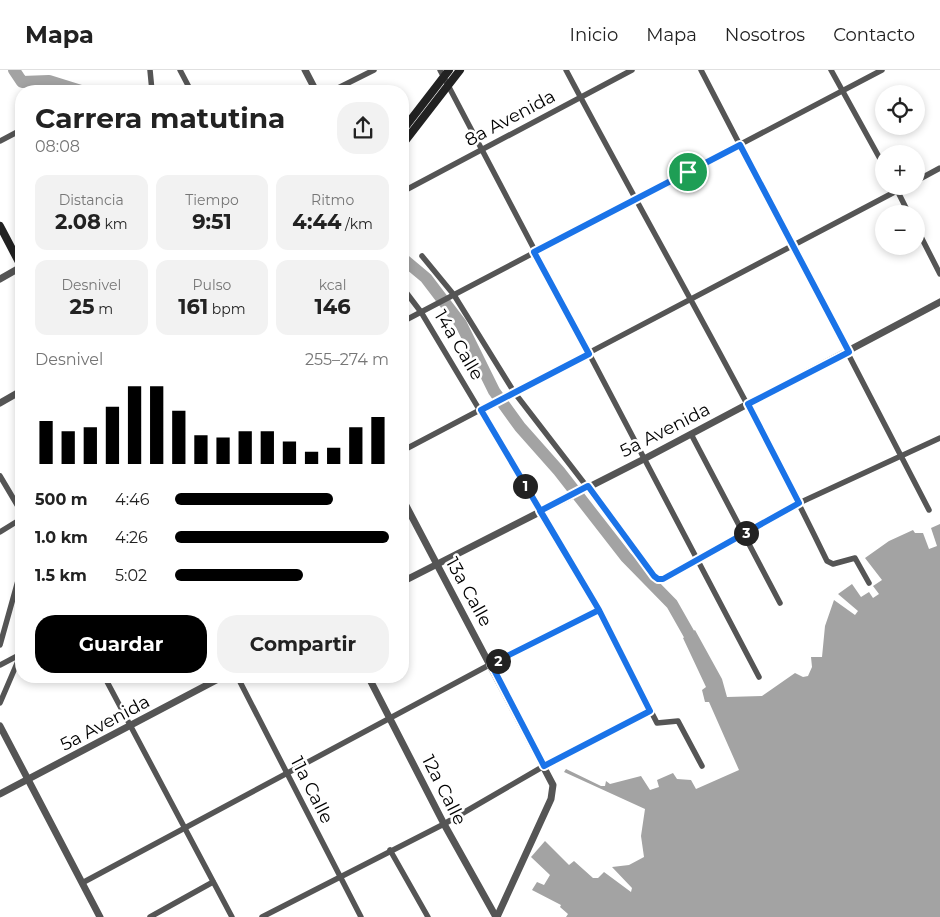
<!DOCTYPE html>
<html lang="es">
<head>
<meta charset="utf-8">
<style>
	:root { --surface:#fff; --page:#f2f2f2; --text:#222; --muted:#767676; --line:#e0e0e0; --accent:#000 }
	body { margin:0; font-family:Montserrat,sans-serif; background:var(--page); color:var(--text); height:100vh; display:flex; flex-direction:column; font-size:19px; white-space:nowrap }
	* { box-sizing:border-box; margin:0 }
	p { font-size:16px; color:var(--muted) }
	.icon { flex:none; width:28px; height:28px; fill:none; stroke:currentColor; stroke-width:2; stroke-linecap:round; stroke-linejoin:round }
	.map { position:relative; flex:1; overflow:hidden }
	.details { position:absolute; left:15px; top:15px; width:394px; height:598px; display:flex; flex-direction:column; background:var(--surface); border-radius:20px; box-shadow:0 2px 8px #0003 }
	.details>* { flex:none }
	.controls { position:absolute; left:875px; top:15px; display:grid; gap:10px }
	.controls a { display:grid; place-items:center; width:50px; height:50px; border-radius:50%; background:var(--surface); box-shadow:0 2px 8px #0003; font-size:25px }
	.pin { position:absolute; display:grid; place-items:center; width:42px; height:42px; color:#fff; margin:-21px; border:2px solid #fff; border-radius:50%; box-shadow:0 1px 5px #0007 }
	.km { position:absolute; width:25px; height:25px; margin:-12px; border-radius:50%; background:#222; color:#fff; font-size:14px; line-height:25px; text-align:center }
	.round { display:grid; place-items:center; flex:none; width:52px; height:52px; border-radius:20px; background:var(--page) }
	.head { display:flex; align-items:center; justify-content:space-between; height:85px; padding:0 20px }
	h1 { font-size:28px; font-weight:700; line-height:38px }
	.stats { display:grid; grid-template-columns:repeat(3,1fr); gap:8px; height:85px; padding:5px 20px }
	.stats div { display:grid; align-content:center; border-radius:12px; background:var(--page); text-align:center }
	.stats b { font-size:21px; font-weight:700 }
	.stats small { font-size:14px; font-weight:400 }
	.stats p { font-size:14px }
	.chart { height:140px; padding:10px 20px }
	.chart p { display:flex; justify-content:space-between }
	.chart svg { width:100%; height:90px; margin-top:5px; stroke:var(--accent); stroke-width:6 }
	.cta { display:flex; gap:10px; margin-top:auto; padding:10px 20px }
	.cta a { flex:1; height:58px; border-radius:20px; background:var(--accent); color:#fff; font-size:20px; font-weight:700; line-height:58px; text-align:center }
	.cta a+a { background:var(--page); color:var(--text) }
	ul { padding:0 20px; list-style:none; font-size:16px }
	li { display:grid; grid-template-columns:80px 60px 1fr; align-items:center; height:38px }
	li i { height:12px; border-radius:6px; background:var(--accent) }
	header { display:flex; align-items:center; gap:30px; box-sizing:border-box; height:70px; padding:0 25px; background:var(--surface); border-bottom:1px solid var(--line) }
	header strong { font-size:24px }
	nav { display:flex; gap:28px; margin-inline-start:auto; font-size:18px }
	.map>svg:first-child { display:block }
</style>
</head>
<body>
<header>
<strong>Mapa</strong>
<nav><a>Inicio</a><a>Mapa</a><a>Nosotros</a><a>Contacto</a></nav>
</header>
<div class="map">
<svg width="940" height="847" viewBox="0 0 940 847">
	<rect width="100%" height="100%" fill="#fff"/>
	<path fill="#a3a3a3" d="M940,454v393h-374l2,-3 -8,-7 1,-2 -29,-15 5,-8 7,3 6,-10 -19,-18 14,-16 24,24 5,-4 19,17h5l6,-6 27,20 1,-4 -20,-21 17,-2 15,-8 -3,-21 4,-27 -81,-37 2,-3 35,17h4l1,-5 4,3 31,-8 9,14 9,-3 -2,-7 16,-7 4,6 14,1 5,9 43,-19 -30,-68h-4l-3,-12 4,-3 -23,-49 12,-8 27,49 5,18 35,-1 33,-23 8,4 5,-1 4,-9 -1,-10h11l3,-31 9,-26 21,15 3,-4 -20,-17 14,-10 9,13 8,-5 4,6 6,-4 -6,-8 9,-6 -17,-22 24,-17 24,-11 2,3h8l6,16 8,-3 -6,-18z"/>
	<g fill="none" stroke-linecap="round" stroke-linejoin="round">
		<g stroke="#a3a3a3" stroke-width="12">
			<path d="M14,0l8,12 27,-1 32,10"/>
			<path d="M402,188l24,20 35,46 33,67 26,36 39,44 67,86 46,47 17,30"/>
		</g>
		<g stroke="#555" stroke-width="5.5">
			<path d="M150,0l2,21"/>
			<path d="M180,0l11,21"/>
			<path d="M440,0l319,607"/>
			<path d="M566,0c87,164 180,324 261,491l6,3 22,-6 14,25"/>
			<path d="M701,0l228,440"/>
			<path d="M831,0l53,96"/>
			<path d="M332,21l42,-21"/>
			<path d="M0,71l21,-11"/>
			<path d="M916,111l24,-13"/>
			<path d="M895,116l14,28"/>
			<path d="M402,122l230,-122"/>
			<path d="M916,157l24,47"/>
			<path d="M422,186l32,39 60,97 144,187h5l136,-76 141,-65"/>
			<path d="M402,217l19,25 178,298 58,113 21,-2 24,45"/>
			<path d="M402,252l480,-252"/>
			<path d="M691,364l89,169"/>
			<path d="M402,381l504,-265"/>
			<path d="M0,406l19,32 2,21"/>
			<path d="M0,462l21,-13"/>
			<path d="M0,575l21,-75"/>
			<path d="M0,595l21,-11"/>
			<path d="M104,606l128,241"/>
			<path d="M237,606l124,241"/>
			<path d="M0,633l21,-49"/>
			<path d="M390,780l38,67"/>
			<path d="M82,813l409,-219 108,-54"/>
			<path d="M150,847l63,-35"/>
			<path d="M262,847l182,-93 100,-58 106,-55"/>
		</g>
		<g stroke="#555" stroke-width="7">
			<path d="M305,0l11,21"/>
			<path d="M0,209l21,-12"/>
			<path d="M0,333l21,-12"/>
			<path d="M402,428l151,287 -2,14 -54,118"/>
			<path d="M402,512l242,-123 296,-157"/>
			<path d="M368,606l76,148 52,93"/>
			<path d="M0,656l100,191"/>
			<path d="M0,724l224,-118"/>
		</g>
		<g stroke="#222" stroke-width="8">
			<path d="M402,61l47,-61"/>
			<path d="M402,75l58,-75"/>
			<path d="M0,156l21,40"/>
		</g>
	</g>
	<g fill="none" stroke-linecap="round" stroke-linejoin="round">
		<g stroke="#fff" stroke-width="10">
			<path id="route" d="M688,102l-154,80 55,102 -108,56 118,200 51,101 -106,55 -53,-102 108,-54 -59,-99 48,-25 66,90 4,3h5l136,-76 -51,-99 101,-52 -109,-207 -52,27"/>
		</g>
		<use href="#route" stroke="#1a73e8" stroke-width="6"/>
	</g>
	<g text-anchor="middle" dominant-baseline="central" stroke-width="5" stroke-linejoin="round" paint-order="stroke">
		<g font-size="18" fill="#000" stroke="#fff">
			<text transform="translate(510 48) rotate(-28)">8a Avenida</text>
			<text transform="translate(459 275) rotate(59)">14a Calle</text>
			<text transform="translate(665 360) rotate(-27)">5a Avenida</text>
			<text transform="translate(469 522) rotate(61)">13a Calle</text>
			<text transform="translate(105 653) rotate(-28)">5a Avenida</text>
			<text transform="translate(312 720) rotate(63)">11a Calle</text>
			<text transform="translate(444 720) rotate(63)">12a Calle</text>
		</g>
	</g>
</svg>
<div class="controls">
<a><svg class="icon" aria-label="locate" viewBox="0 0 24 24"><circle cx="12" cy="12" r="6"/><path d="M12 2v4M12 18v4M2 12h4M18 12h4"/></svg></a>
<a>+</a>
<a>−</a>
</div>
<div class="pin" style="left:688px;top:102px;background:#1e9e55"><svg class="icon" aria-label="arrive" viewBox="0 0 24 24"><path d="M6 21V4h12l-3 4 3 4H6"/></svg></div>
<b class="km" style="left:525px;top:416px">1</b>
<b class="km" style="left:498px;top:591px">2</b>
<b class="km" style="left:746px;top:463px">3</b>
<section class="details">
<div class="head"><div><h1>Carrera matutina</h1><p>08:08</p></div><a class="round"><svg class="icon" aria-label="share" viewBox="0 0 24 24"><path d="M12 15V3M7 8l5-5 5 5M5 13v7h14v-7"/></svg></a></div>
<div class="stats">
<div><p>Distancia</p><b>2.08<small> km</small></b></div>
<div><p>Tiempo</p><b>9:51</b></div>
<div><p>Ritmo</p><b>4:44<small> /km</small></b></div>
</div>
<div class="stats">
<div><p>Desnivel</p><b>25<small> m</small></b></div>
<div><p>Pulso</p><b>161<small> bpm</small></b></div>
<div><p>kcal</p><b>146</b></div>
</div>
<div class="chart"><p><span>Desnivel</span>255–274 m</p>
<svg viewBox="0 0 160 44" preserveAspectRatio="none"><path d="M5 44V23M15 44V28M25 44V26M35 44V16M45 44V6M55 44V6M65 44V18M75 44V30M85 44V31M95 44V28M105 44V28M115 44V33M125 44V38M135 44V36M145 44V26M155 44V21"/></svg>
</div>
<ul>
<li><b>500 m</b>4:46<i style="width:74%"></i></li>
<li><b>1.0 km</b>4:26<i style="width:100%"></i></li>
<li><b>1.5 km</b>5:02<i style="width:60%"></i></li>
</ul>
<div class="cta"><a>Guardar</a><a>Compartir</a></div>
</section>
</div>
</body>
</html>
